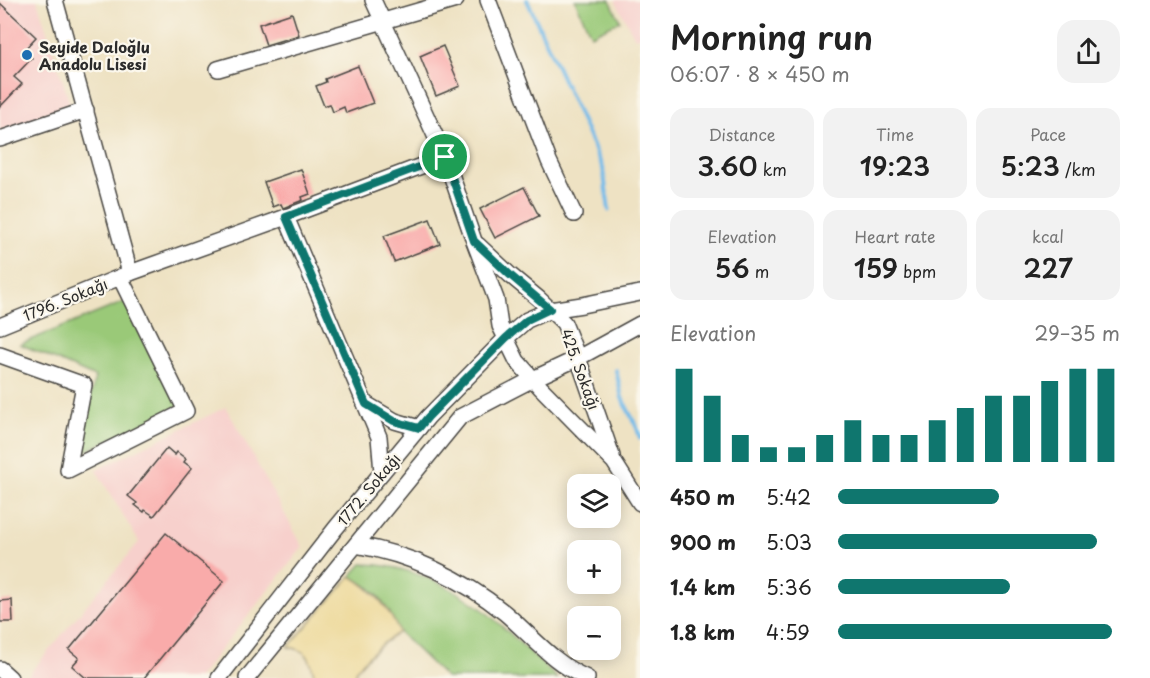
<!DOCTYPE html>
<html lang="en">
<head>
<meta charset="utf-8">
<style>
	:root { --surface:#fff; --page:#f2f2f2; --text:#222; --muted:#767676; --accent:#0f766e }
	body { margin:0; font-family:"Playpen Sans",sans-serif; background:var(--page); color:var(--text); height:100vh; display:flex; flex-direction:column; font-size:22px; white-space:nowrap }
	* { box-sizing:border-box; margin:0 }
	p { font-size:20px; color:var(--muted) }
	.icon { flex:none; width:33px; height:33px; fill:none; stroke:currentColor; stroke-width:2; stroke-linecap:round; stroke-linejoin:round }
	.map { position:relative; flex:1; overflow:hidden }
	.side { display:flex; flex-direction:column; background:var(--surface); width:510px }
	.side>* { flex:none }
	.fabs { position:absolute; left:567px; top:474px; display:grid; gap:12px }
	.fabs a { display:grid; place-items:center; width:54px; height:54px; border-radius:12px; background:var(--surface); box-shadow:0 3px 15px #0003; font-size:30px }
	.pin { position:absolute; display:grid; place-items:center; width:51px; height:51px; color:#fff; margin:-26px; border:3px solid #fff; border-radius:50%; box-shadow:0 2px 6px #0007 }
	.round { display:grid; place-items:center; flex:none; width:63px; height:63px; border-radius:18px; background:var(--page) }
	.overview { display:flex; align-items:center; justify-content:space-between; height:102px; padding:0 30px }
	h1 { font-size:33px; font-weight:600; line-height:45px }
	.figures { display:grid; grid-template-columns:repeat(3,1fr); gap:9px; height:102px; padding:6px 30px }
	.figures div { display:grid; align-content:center; border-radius:15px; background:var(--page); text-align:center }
	.figures b { font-size:26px; font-weight:600 }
	.figures small { font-size:16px; font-weight:400 }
	.figures p { font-size:16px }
	.chart { height:168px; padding:12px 30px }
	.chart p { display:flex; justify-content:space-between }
	.chart svg { width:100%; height:108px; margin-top:6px; stroke:var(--accent); stroke-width:6 }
	ul { padding:0 30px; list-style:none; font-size:20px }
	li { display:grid; grid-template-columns:96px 72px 1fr; align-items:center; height:45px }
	li i { height:15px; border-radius:8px; background:var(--accent) }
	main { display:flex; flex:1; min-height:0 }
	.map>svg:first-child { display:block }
</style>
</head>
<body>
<main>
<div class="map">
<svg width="640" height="678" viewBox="0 0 640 678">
	<rect width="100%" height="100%" fill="#fbf7ec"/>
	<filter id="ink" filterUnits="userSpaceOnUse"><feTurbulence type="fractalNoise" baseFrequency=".0167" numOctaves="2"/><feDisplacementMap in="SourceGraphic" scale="12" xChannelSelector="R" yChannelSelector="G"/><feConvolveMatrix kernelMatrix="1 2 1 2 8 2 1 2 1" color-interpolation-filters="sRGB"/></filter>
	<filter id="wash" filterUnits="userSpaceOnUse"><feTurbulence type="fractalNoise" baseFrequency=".008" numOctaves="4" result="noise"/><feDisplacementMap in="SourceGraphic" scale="24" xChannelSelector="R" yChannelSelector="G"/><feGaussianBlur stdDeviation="1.35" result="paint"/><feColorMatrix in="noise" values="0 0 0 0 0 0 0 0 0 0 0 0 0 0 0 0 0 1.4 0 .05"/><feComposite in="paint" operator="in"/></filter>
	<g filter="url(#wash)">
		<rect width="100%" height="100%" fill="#eee2c3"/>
		<g fill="#f7d0cc">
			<path d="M0,0h37l35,110 -72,23z"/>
			<path d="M615,0h25v36l-5,2z"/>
			<path d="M226,407l77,140 -105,131h-172l113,-136 -43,-72z"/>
		</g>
		<g fill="#9ac978" stroke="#627a52" stroke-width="1.5">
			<path d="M575,0h35l10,21 -29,14z"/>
			<path d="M127,301l54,104 -103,50 17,-78 -75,-33z"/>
			<path d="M362,564c41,0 87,20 120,45 26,21 50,46 75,69h-111l-47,-46 -9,-19 -12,-17 -8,-8 -19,-12z"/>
		</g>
		<path fill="#eeda9e" stroke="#8c8264" stroke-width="1.5" d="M351,576c23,14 38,31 48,56 -17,11 -31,24 -44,39l1,7h-41c-5,-18 -5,-28 -27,-31z"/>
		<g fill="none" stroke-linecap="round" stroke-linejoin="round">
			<g stroke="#72bbea" stroke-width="4">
				<path d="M527,0l76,168 6,42"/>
				<path d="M616,370l6,28 15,30 3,10"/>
			</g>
		</g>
		<g id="blocks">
			<g fill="#f9abaa">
				<path d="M0,3l36,34 -12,13 8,8 -18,19 8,7 -22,23z"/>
				<path d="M292,13l7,22 -33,10 -7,-21z"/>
				<path d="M443,46l17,40 -24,10 -16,-40z"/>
				<path d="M358,66l15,37 -27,10 -2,-6 -11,5 -3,-8 -6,2 -8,-20 10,-4 -1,-3z"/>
				<path d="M301,169l9,25 -8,3 1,3 -20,8 -2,-4 -8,3 -9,-25z"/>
				<path d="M524,187l15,29 -44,22 -15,-29z"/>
				<path d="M430,219l10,25 -46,18 -10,-26z"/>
				<path d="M167,448l8,7 2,-3 9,7 -2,3 8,6 -38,48 -9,-6 -1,2 -9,-7 2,-2 -9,-7z"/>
				<path d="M166,533l58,48 -80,97h-58l-14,-12 7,-8 -10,-8z"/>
				<path d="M12,600l1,22h-13v-21z"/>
			</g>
		</g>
	</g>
	<g filter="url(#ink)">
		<use href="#blocks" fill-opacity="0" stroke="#484642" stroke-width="1.5"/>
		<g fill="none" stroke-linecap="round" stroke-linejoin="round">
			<g stroke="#484642" stroke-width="18">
				<g id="minor">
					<path d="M55,0l75,273"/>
					<path d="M373,0l72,157 29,84 22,58 4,27 17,35 24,27 73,74 26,41"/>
					<path d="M488,0l61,161 25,53"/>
					<path d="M218,69l238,-69"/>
					<path d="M0,139l86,-29"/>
					<path d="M286,217l93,220 3,35"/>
					<path d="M478,245l32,30 29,24 25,24 14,35 34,98"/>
					<path d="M0,326l130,-53 156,-56 159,-60"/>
					<path d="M0,355l84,30 -16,85 118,-59 -66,-134"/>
					<path d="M366,404l29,17 24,7"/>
					<path d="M356,545c54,9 106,33 149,68 26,22 50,52 82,65"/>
					<path d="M0,669l10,9"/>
					<path d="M219,678l116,-149 93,-112 78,-79 21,-18 23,-10 32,-5 58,-12"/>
					<path d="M247,678l213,-261 73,-38 45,-21 62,-34"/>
				</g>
			</g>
			<use href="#minor" stroke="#fff" stroke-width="15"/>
		</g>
	</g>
	<g fill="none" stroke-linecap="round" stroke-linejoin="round" filter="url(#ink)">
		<g stroke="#fff" stroke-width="12">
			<path id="route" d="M445,157l29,84 36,34 40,34 -23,11 -21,18 -78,79 -9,11 -25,-7 -28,-17 -80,-187z"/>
		</g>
		<use href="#route" stroke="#0f766e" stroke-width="8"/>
	</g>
	<circle fill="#1f6fb2" stroke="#fbf7ec" stroke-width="2" cx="27" cy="55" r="6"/>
	<g text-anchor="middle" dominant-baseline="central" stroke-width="4.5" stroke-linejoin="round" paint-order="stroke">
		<g font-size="15" font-weight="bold" fill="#2b2b2b" stroke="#fbf7ec" text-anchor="start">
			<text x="39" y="46">Seyide Daloğlu<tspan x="39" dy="17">Anadolu Lisesi</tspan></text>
		</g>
		<g font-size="15" fill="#2b2b2b" stroke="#fbf7ec">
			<text transform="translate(65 299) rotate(-22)">1796. Sokağı</text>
			<text transform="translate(581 369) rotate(70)">425. Sokağı</text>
			<text transform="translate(368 489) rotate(-50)">1772. Sokağı</text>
		</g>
	</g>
</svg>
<div class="fabs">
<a><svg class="icon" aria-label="layers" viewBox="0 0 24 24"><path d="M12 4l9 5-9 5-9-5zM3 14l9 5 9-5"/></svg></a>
<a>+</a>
<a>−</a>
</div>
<div class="pin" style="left:445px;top:157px;background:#1e9e55"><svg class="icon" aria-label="arrive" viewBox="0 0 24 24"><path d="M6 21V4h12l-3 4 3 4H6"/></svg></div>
</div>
<section class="side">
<div class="overview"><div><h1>Morning run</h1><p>06:07 · 8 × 450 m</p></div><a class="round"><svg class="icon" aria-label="share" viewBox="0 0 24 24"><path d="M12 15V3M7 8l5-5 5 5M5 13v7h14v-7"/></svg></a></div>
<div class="figures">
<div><p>Distance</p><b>3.60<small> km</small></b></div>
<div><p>Time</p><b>19:23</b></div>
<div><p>Pace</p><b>5:23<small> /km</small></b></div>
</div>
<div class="figures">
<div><p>Elevation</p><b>56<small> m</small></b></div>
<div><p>Heart rate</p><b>159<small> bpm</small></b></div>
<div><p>kcal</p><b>227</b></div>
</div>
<div class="chart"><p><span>Elevation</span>29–35 m</p>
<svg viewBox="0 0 160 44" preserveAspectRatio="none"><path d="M5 44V6M15 44V17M25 44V33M35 44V38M45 44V38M55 44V33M65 44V27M75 44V33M85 44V33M95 44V27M105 44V22M115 44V17M125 44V17M135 44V11M145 44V6M155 44V6"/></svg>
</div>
<ul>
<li><b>450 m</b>5:42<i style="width:57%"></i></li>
<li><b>900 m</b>5:03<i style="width:92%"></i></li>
<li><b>1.4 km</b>5:36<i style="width:61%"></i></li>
<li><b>1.8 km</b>4:59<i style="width:97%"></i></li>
</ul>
</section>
</main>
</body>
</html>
